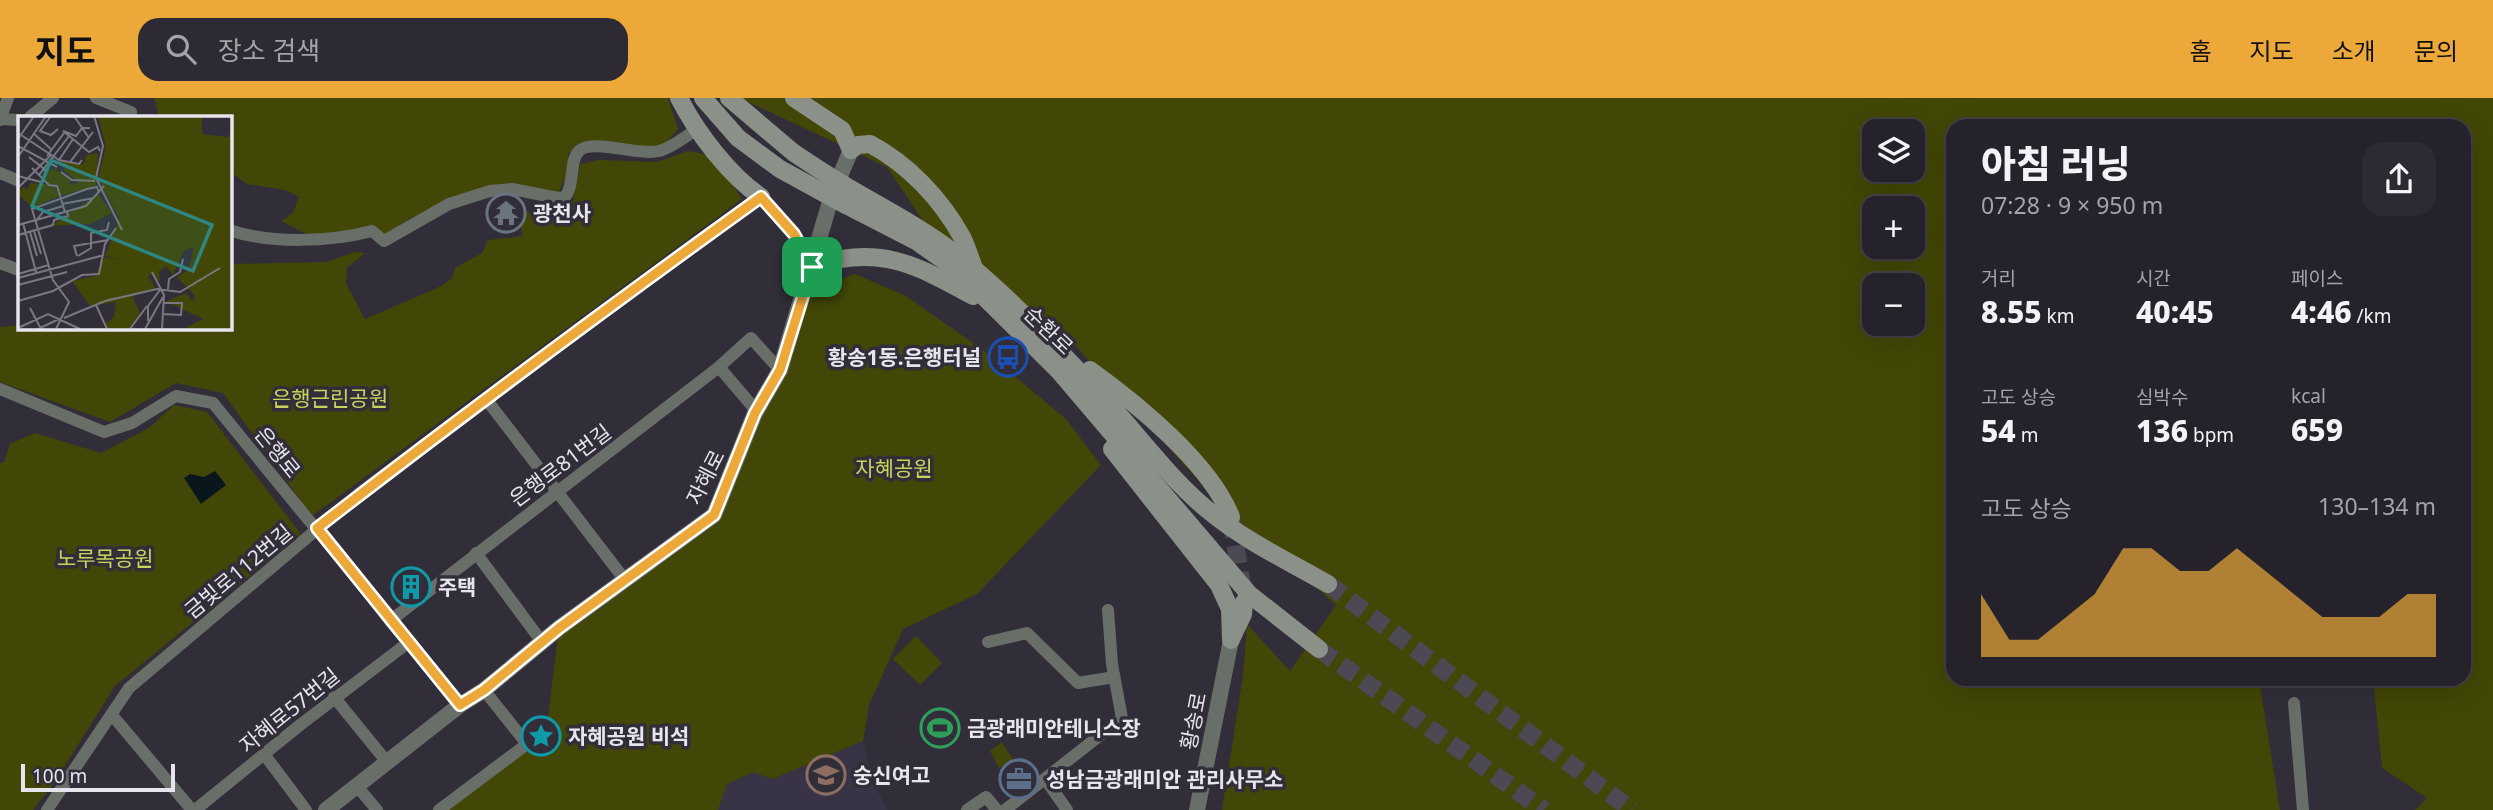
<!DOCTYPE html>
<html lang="ko">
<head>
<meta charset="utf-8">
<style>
	:root { --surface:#25222b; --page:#2d2a33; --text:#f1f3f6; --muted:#a3a4a9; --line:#423f47; --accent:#eca93a }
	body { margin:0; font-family:"Noto Sans","Noto Sans KR",sans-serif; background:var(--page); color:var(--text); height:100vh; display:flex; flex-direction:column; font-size:26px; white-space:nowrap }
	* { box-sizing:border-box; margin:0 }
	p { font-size:23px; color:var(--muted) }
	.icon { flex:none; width:38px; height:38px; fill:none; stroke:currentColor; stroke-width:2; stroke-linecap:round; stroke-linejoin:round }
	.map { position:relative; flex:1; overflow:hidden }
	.panel { position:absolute; left:1946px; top:21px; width:525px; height:567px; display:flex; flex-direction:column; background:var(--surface); border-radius:21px; box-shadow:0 7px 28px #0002,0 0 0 2px var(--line) }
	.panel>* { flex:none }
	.buttons { position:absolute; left:1862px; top:21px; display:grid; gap:14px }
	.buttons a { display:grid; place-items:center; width:63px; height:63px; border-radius:14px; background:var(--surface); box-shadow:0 7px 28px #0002,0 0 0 2px var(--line); font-size:35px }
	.scale { position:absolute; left:21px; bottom:18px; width:154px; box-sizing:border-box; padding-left:7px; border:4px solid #e6e4ec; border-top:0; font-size:19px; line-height:24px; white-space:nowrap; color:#e6e4ec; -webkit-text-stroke:5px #312e39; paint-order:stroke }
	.pin { position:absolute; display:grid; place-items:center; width:60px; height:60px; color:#fff; margin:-30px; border-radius:14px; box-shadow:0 4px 10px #0006 }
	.round { display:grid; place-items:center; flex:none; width:74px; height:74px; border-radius:21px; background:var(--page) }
	.headline { display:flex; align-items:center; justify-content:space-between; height:119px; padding:0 35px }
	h1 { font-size:38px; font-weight:800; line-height:52px }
	.figures { display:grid; grid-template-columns:repeat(3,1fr); gap:10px; height:119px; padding:7px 35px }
	.figures div { display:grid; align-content:center }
	.figures b { font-size:30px; font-weight:800 }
	.figures small { font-size:19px; font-weight:400 }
	.figures p { font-size:19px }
	.chart { height:196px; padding:14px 35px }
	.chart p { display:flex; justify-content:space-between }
	.chart svg { width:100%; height:126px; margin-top:7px; fill:var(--accent); opacity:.7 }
	header { display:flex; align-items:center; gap:42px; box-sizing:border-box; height:98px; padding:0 35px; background:var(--accent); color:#111 }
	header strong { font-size:33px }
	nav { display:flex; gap:38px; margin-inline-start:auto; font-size:24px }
	.search { width:490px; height:63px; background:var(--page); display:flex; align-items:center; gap:18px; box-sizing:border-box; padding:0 24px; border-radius:21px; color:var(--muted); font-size:26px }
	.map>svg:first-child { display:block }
</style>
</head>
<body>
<header>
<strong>지도</strong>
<div class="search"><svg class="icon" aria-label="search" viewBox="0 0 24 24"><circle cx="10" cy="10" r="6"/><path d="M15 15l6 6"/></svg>장소 검색</div>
<nav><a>홈</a><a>지도</a><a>소개</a><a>문의</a></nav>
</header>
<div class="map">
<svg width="2493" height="712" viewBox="0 0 2493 712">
	<rect width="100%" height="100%" fill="#312e39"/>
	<path fill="#393445" d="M863,643l9,40 16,29h-170l9,-26 26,-13 20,8z"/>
	<g fill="#424606" fill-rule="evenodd">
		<path d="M154,0h514l10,31 -16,19 -81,-1 -13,6 2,16 -15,29 -76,-10 -30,17 -37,12 -34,24 -9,-8 -45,10 -43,-22 12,-8 6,-16 -14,-7 -38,-6 -18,-13v-54h-70z"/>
		<path d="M740,0h1753v712h-78l12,-12 -45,-30 -9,-89h91v-553h-511v553h306l21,131h-1058l21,-134 4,-52 43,47 46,-66 -117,-102 -146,-160 -114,-68 -72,-108zM1874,33h39v39h-39zM1874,110h39v39h-39zM1874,187h39v39h-39z"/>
		<path d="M688,53c35,4 36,21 54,48l-430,317 -89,-123 -47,-10 -66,39 -110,-40v-55l19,-2v2h210v-63l98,-2 27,-10 11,1 -18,15 -1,16 19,35 72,-31 15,-9 3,-11 27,-15 6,-13 34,-4 -2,-25 45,7 6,-8 9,-46 19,-4 58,2z"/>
		<path d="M855,176l51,22 77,54 83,69 35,46 -124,129 -74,35 -34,76 -6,36 -90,38 -20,-7 -26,12 -9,26h-279l97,-73 12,-20 11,-89 155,-113 90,-223z"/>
		<path d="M174,307l33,7 94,122 -186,152 -61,97 -21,27h-33v-347l4,-1 6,-18 25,-11 66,20 48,-25z"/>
		<path d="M916,538l26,27 -22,22 -27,-26z"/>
		<path d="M1002,644l11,18 -14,8 -9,-17z"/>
	</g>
	<path fill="#09171c" d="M215,373l11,14 -25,19 -17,-26 6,-4 14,3z"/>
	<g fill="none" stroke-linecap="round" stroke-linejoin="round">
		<g stroke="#4c4954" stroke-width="18" stroke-dasharray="18 9" stroke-linecap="butt">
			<path d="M1231,421l12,72"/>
			<path d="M1328,486l304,226"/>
			<path d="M1319,551l225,161"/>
		</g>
		<g stroke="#6a6e69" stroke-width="12">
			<path d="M96,0l35,14 -1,5"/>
			<path d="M30,19l23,-19"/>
			<path d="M0,21l19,1"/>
			<path d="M0,22l8,-22"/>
			<path d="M0,75l19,8"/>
			<path d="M229,132c41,14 101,12 143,1l12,10 65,-37 41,-13 22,-2 46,9 7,-1c10,-12 4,-37 14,-46 12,-13 60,5 80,0 13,-3 27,-15 38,-22"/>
			<path d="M0,165l19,7"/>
			<path d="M719,269l35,41 1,5"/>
			<path d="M0,291l104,43 28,-9 44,-27 37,7 94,115 48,55 35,48 70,84"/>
			<path d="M486,301l139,181"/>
			<path d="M476,455l66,89"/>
			<path d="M390,523l329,-254 32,-29 29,32"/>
			<path d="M988,544l39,-9 51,50 36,-6"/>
			<path d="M334,599l53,65"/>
			<path d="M2294,605l9,107"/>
			<path d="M112,617l80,95"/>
			<path d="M264,656l42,56"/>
			<path d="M1046,682l21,30"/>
			<path d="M356,687l21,25"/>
			<path d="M47,712l82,-122 232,-196 169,-127 231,-168 33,37 18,33"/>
			<path d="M195,712l105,-85 109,-83"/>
			<path d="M439,712l88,-66 -43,-54"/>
			<path d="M967,712l19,-13 11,13"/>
			<path d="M1005,712l117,-92 -10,-54 -4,-54"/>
		</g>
		<g stroke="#6a6e69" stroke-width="16">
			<path d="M326,712l134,-105 24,-15 75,-62 155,-113 41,-102 25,-43 52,-175 19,-45"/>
			<path d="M1197,712l34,-170"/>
		</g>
		<g stroke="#8b9189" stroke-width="18">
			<path d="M679,0c18,35 50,77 82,99"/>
			<path d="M703,0l35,40 42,31 42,23"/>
			<path d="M729,0l65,55 32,21"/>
			<path d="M794,0l48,32 9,20 7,-5 12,-1c38,20 71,55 92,93 5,10 8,21 12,31"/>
			<path d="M844,87c37,22 75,41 109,67 53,41 99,91 145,140 39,40 72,89 116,123 35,28 76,47 114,69"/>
			<path d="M846,107l70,36 40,28 102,101 191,224 70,55"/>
			<path d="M812,169c65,-24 105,-2 161,29"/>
			<path d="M1090,272c47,34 120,93 141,147"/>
			<path d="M1112,351l107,136 11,24 1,31"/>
			<path d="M1232,539l11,-23 1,-12"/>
		</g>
		<g stroke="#8b9189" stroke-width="18">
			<path d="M826,76l18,11"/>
			<path d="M822,94l24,13"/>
		</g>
	</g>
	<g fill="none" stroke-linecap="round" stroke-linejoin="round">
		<g stroke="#fff" stroke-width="14">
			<path id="route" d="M761,99l33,37 18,33 -32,103 -25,43 -41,102 -155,113 -75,62 -24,15 -143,-177c146,-113 294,-223 444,-331z"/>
		</g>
		<use href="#route" stroke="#eca93a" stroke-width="9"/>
	</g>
	<defs>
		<g id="temple-ring" transform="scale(2.0125)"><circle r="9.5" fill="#312e39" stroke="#6b7280" stroke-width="1.5"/><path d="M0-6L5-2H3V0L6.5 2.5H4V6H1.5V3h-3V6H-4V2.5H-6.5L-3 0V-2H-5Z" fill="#6b7280"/></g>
		<g id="bus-ring" transform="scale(2.0125)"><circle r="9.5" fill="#312e39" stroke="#1a4fb4" stroke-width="1.5"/><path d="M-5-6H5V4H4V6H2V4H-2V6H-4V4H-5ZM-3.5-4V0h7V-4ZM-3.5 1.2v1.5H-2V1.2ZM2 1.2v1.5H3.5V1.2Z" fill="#1a4fb4"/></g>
		<g id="building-ring" transform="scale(2.0125)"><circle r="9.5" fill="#312e39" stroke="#0f9aa8" stroke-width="1.5"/><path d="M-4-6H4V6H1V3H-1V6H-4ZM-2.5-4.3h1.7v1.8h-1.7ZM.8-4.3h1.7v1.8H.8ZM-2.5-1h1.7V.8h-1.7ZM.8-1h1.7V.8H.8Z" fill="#0f9aa8"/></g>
		<g id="stadium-ring" transform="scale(2.0125)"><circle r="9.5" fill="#312e39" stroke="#2e9e5b" stroke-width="1.5"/><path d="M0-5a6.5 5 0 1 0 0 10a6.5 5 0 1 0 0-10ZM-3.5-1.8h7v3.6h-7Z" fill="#2e9e5b"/></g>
		<g id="sight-ring" transform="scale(2.0125)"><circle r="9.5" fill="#312e39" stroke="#0f9aa8" stroke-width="1.5"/><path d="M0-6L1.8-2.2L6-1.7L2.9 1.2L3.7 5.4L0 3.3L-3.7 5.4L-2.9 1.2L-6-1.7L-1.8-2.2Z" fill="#0f9aa8"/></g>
		<g id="school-ring" transform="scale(2.0125)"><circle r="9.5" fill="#312e39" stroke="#8d6e63" stroke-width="1.5"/><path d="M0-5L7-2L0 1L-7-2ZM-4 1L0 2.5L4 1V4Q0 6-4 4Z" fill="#8d6e63"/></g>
		<g id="office-ring" transform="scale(2.0125)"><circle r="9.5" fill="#312e39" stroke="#5c6f8a" stroke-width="1.5"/><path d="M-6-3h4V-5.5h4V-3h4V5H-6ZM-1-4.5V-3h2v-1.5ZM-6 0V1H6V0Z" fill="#5c6f8a"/></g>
	</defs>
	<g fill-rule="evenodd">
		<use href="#temple-ring" x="506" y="115"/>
		<use href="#bus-ring" x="1008" y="259"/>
		<use href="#building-ring" x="411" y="489"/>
		<use href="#stadium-ring" x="940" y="630"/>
		<use href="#sight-ring" x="541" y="638"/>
		<use href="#school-ring" x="826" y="677"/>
		<use href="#office-ring" x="1019" y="681"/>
	</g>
	<g text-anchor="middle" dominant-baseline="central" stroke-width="7" stroke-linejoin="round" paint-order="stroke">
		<g font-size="21" font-weight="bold" fill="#e6e4ec" stroke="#312e39" text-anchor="start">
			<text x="533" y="115">광천사</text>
			<text x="981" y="259" text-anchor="end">황송1동.은행터널</text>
			<text x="438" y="489">주택</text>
			<text x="967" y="630">금광래미안테니스장</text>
			<text x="568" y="638">자혜공원 비석</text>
			<text x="853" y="677">숭신여고</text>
			<text x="1046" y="681">성남금광래미안 관리사무소</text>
		</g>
		<g font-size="21" fill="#e6e4ec" stroke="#312e39">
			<text transform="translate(1049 232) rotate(44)">순환로</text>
			<text transform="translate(278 354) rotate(51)">은행로</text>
			<text transform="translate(560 367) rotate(-37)">은행로81번길</text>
			<text transform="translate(705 379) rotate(-63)">자혜로</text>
			<text transform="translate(238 473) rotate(-40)">금빛로112번길</text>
			<text transform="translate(289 612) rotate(-39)">자혜로57번길</text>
			<text transform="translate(1193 623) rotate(-79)">황송로</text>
		</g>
		<g font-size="21" fill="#c9d35b" stroke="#312e39">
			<text x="330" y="300">은행근린공원</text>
			<text x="894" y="370">자혜공원</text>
			<text x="105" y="460">노루목공원</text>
		</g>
	</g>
	<g transform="translate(18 18)">
		<rect width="214" height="214" fill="#312e39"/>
		<path d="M80,0h104v18l26,3 3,-5v197h-48l20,-10 -37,-18 20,-8 7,9 2,-6 -18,-19 12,-8 5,-23 -10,5 -11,24 -7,-9 -7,6 1,11 -7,-10 -5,3 8,13 -24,7 8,17 -10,16h-23l-2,-5 9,-7 2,-15 -26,4 -18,-25 23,-5 10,-19 18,3 -18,-4 14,-38 -21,-39 8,-33zM80,37l-2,33 -36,10 -2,-11 -8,-1 -8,-9 12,-7 16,12 -1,4h6l4,-2 -14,-10 -4,-11 23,3 2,-9zM12,67l24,2 5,11 -26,12 -15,-14 5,-7 5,3zM80,78l14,19 -22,11 -39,2z" fill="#424606"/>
		<path fill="none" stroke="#797781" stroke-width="2" d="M33,0l-11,15 11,4 7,-6M56,0l15,22M76,0l9,30 -7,32 26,52M45,15l26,21 9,-5 2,4M45,15l13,5 6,-8h8M0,17l41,27 20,4 3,-4M15,17l18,16M0,23l16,-23M0,30l39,21M29,40l17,-23M0,41l28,-41M11,41l19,15M41,44l14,-21M52,46l23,-30M14,52l17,17 8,1 8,26M43,56l11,8 23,1M21,59l30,-39M0,60l23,6M0,72l33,-33M44,88l32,-6M18,105l7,-9 20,-6M5,107l13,49M0,109l68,-19 18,-20M35,109l1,-5 14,-4 -1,-5M16,115l7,23M12,116l7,24M0,119l35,-10M59,140l-3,-10 34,-6M60,140l13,-8v-15l16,-3 2,-8M134,156l12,23 -2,34M0,158l31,-9M0,162l86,-23M0,169l49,-13M150,173l1,-10 11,-7 3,-13M0,185l35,-10 29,-16 17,-1 6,-30 11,-16M78,189l11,24M12,192l11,21M145,198l18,1 1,-12h-18M46,202l41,-17 52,-12 23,3 40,-24M130,205v-15l12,-16M0,212l30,-14 32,15M20,213l21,-10M38,213l13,-27 -16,-22 -21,-71 55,-20 10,-2 2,6M112,213l17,-23M127,213l18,-32"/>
		<path fill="#2f8681" fill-opacity="0.15" stroke="#2f8681" stroke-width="3.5" d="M33,44l161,65 -19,46 -161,-65z"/>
		<rect width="214" height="214" fill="none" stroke="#e6e4ec" stroke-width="3.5"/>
	</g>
</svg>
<div class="buttons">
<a><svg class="icon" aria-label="layers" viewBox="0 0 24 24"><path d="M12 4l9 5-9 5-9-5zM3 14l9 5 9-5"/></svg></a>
<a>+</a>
<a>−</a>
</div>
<div class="scale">100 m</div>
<div class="pin" style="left:812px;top:169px;background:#1e9e55"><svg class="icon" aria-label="arrive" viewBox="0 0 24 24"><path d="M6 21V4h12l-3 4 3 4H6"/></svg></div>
<section class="panel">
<div class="headline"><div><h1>아침 러닝</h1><p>07:28 · 9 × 950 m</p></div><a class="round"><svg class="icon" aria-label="share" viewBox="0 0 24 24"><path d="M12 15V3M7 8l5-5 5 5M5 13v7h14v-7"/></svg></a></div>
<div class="figures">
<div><p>거리</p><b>8.55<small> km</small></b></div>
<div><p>시간</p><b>40:45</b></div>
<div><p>페이스</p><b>4:46<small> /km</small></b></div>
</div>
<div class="figures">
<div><p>고도 상승</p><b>54<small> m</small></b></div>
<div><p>심박수</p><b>136<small> bpm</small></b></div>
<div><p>kcal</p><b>659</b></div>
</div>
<div class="chart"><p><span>고도 상승</span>130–134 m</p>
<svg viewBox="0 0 160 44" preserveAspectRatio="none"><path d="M0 44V22L10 38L20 38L30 30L40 22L50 6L60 6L70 14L80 14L90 6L100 14L110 22L120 30L130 30L140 30L150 22L160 22V44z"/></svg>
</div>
</section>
</div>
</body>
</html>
